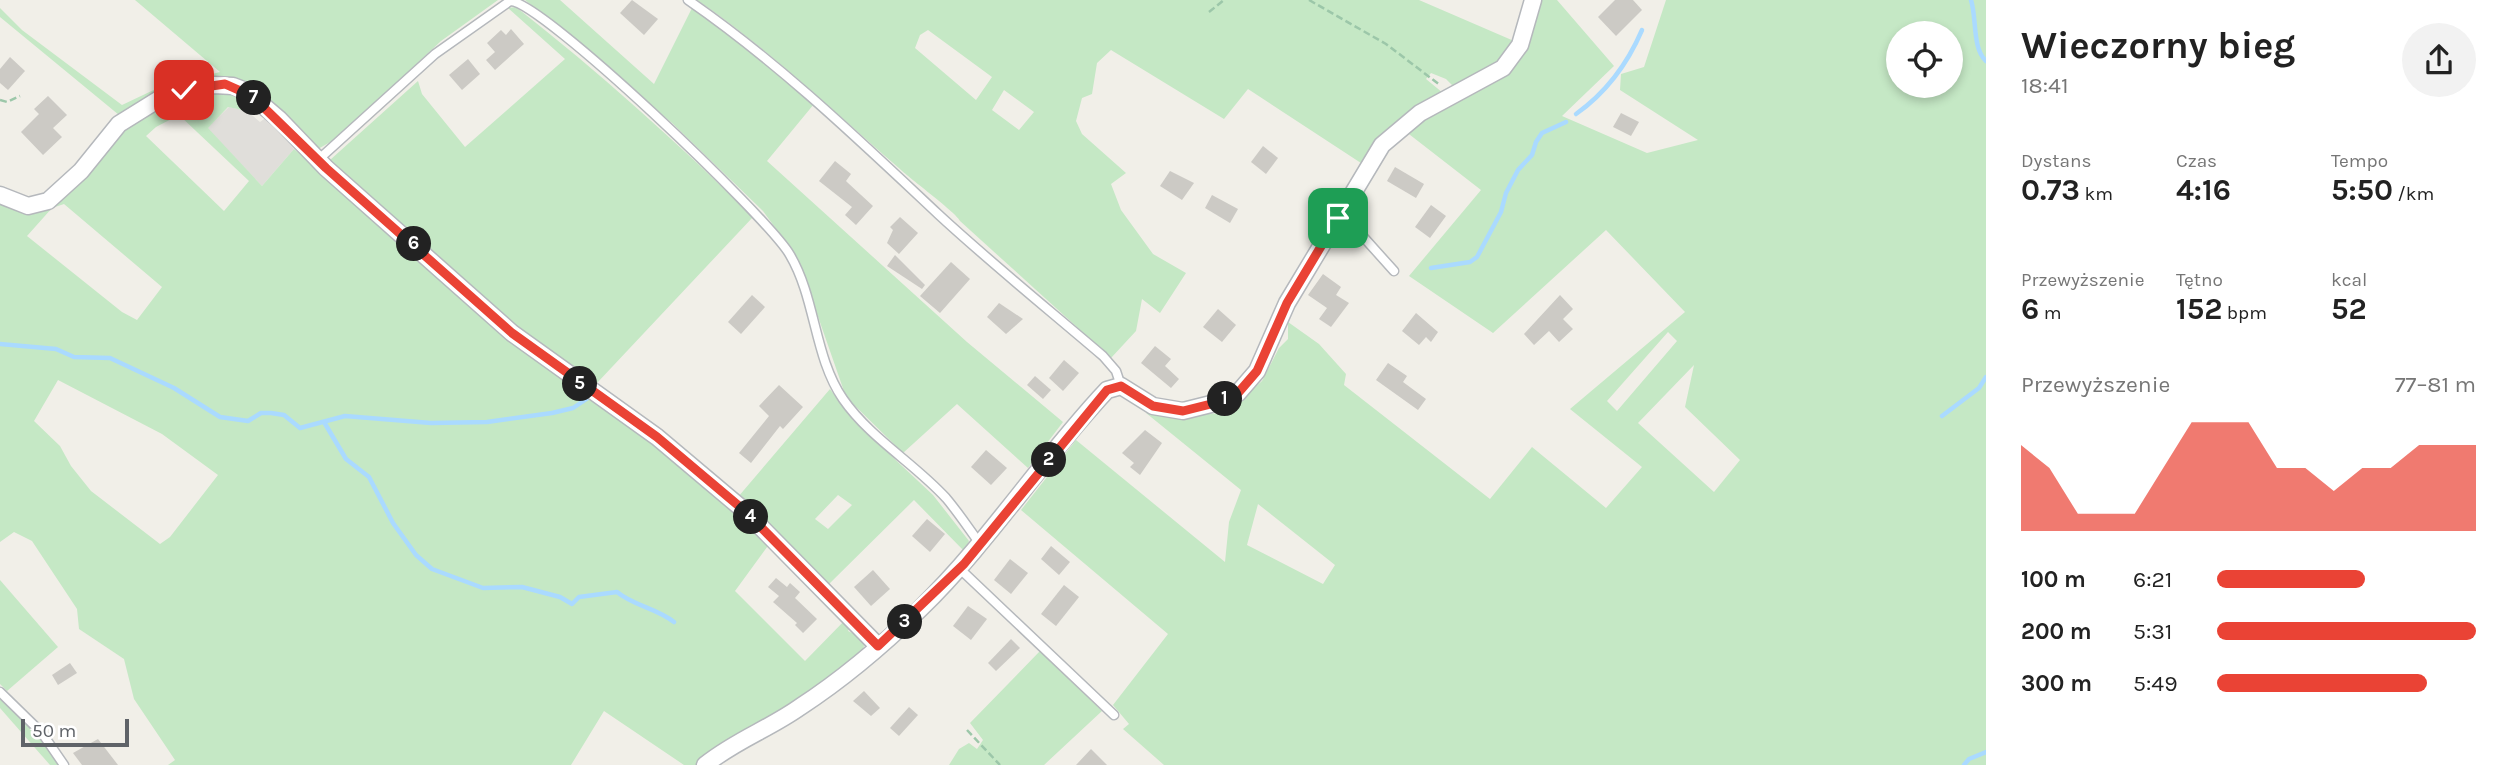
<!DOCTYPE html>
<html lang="pl">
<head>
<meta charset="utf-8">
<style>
	:root { --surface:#fff; --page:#f2f2f2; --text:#222; --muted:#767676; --accent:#ea4335 }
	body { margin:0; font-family:Karla,sans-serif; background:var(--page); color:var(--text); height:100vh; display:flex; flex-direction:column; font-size:26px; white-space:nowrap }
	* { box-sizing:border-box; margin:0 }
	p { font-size:23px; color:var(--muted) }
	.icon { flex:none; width:38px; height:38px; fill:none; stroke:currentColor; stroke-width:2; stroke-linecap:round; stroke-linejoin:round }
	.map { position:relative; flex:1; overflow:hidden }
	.details { display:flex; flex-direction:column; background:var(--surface); width:525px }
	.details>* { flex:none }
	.buttons { position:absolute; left:1886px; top:21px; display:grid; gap:14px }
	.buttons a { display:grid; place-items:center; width:77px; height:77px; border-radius:50%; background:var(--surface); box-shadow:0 4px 10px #0003; font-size:35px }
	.scale { position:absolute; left:21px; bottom:18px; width:108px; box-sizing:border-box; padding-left:7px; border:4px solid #5f6368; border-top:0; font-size:19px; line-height:24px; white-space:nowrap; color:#5f6368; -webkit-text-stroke:5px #fff; paint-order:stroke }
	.pin { position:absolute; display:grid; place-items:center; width:60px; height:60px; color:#fff; margin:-30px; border-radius:14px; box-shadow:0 4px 10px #0006 }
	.km { position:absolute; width:35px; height:35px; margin:-18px; border-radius:50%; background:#222; color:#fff; font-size:19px; line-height:35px; text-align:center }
	.round { display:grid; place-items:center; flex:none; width:74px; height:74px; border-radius:37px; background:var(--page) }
	.summary { display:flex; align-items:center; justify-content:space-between; height:119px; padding:0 35px }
	h1 { font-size:38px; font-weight:700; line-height:52px }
	.figures { display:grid; grid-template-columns:repeat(3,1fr); gap:10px; height:119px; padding:7px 35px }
	.figures div { display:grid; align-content:center }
	.figures b { font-size:30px; font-weight:700 }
	.figures small { font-size:19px; font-weight:400 }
	.figures p { font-size:19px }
	.chart { height:196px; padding:14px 35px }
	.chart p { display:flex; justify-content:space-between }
	.chart svg { width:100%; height:126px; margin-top:7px; fill:var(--accent); opacity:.7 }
	ul { padding:0 35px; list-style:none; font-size:23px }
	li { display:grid; grid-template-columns:112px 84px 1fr; align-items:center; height:52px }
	li i { height:18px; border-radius:9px; background:var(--accent) }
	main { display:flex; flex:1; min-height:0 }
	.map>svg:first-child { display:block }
</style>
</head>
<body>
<main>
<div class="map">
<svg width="1986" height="765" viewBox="0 0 1986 765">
	<rect width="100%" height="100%" fill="#f1efe8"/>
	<path fill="#e0deda" d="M229,107l18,4 13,11 7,-5 27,32 -32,37 -55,-58z"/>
	<g fill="#c5e8c5" fill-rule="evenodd">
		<path d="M135,0h363l-57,41 -102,96 -21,12 -67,-61 -104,10 -28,17 -119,-98v-9l22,22 100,75 38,-18 60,-15z"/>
		<path d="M525,0h35l94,84 38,-76 46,33 76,63 -47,57 200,181 96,80 -35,46 -71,-64 -54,49 -57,-56 -48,-138 -35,-48 -91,-88z"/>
		<path d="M697,0h722l95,41 -9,18 -50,29 -9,-9 -15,-6 -5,6 17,14 -79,72 -116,-76 -24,30 -113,-69 -14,13 -5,31 -10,4 -6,23 6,13 44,39 -15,11 10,26 32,44 33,19 -26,40 -18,-14 -6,32 -25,27 -151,-137c-2,-7 -51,-43 -60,-52 -67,-58 -130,-119 -203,-169zM928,30l64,47 -16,23 -61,-52 5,-13zM1004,90l30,22 -15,18 -27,-20z"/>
		<path d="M1540,0h17l57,66 -52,50 85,37 51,-13 -78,-50 1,-16 23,-7 22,-67h320v765h-822l-41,-36 6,-5 -16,-19 55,-71 -147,-124 55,-70 149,122 4,-40 12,-32 -95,-77 42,4 13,-4 23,1 38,-33 17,-33 9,-9v-17l31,22 27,30 -2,11 146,114 42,-52 74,61 36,-41 -72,-58 115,-97 -79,-82 -113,103 -84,-57 72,-86 -76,-59 106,-61 13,-16zM1899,33h52v53h-52zM1668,332l9,9 -60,70 -10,-10zM1694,365l-9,42 55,53 -26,32 -76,-69zM1258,504l77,61 -12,19 -76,-39z"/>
		<path d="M516,7c83,65 162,136 237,210l-156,166 -49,-30 -44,-36 -174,-157 88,-79 4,13 43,53 100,-88 -57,-51z"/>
		<path d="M225,90l28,11 -6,10 -19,-4 -20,21 54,58 32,-37 367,299 109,95 -35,48 70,70 43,-44 5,5 -5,9 14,7 2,8 -2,6 -68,51 -84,49 -12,13h-14l-80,-54 -33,54h-403l7,-5 -41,-61 -10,-40 -45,-30 -2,-20 -45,-68 -18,-9 -14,10v-340l24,10 103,-88 41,-23zM179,115l70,66 -25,30 -78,-75 10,-9zM64,204l98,83 -25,33 -15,-8 -95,-76 25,-28zM58,380l104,54 56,41 -48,62 -10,7 -69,-53 -20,-25 -11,-20 -26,-25z"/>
		<path d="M830,389l23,31 80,75 36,46 -5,10 -50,-51 -86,85 -90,-88zM838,495l14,10 -24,24 -13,-10z"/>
		<path d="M0,580l58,67 -51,44 -7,-7z"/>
		<path d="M1040,651l62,60 -58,54h-95l10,-16 10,-6 8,6 6,-9 -13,-17z"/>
		<path d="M0,697l37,37 23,31h-10l-50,-57z"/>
	</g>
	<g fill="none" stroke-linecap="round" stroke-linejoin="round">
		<g stroke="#aadaff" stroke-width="4.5">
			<path d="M1971,0c6,19 1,48 15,61"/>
			<path d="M1576,114c31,-22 51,-49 66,-84"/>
			<path d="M1431,268l39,-6 7,-5 24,-45 5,-19 12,-23 14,-15 4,-13 6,-9 24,-11"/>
			<path d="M0,344l56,5 18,8 36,1 64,30 46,29 28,4 13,-8h10l13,2 16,13 45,-12 86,7 56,-1 65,-9 21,-5 15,-10"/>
			<path d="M1942,416l37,-28 7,-11"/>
			<path d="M324,422l22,37 23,18 24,46 23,32 16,14 51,19 39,-1 38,10 12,7 7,-7 38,-5c17,14 39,16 57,30"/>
			<path d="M1964,765l5,-6 17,-7"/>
		</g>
	</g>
	<g fill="#cccac5">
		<path d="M632,0l26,19 -14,16 -24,-22z"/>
		<path d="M1615,0h18l9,10 -26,26 -18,-19z"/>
		<path d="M511,29l13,15 -29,26 -9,-10 9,-8 -8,-9 14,-13 5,5z"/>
		<path d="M10,57l15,14 -17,19 -8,-7v-14z"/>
		<path d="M468,59l12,15 -18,16 -13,-15z"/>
		<path d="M48,96l19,19 -14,13 9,9 -19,18 -22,-23 18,-18 -5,-5z"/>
		<path d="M1621,113l18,9 -8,14 -18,-9z"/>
		<path d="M1263,146l15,12 -12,16 -15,-12z"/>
		<path d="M835,161l16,13 -5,7 2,2 25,23 -17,19 -11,-10 7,-8 -33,-26z"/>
		<path d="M1395,167l29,17 -8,14 -29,-17z"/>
		<path d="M1170,171l24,12 -12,17 -22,-14z"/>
		<path d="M1212,195l26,14 -8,14 -25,-15z"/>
		<path d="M1431,205l15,11 -16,22 -15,-11z"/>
		<path d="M900,217l18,16 -19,21 -12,-11 6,-13 -3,-3z"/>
		<path d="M895,255l30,30 -3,4 -35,-23z"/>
		<path d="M951,262l19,17 -30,34 -20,-17z"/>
		<path d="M1323,274l18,13 -5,8 13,8 -18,24 -12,-8 8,-11 -19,-13z"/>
		<path d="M752,295l13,12 -24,27 -13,-12z"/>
		<path d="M1560,295l13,14 -10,10 10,10 -14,13 -10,-11 -15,14 -10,-11z"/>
		<path d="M999,303l24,16 -17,15 -19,-17z"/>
		<path d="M1218,309l18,16 -14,17 -19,-15z"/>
		<path d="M1416,313l22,19 -7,10 -5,-5 -7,8 -17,-14z"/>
		<path d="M1155,346l16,13 -6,7 14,13 -8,9 -30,-25z"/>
		<path d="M1064,360l15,13 -16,18 -14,-13z"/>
		<path d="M1388,363l19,13 -4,6 23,17 -8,11 -42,-30z"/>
		<path d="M1035,376l16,14 -8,9 -16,-14z"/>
		<path d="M779,385l24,22 -20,22 -3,-3 -29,37 -12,-10 30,-37 -10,-10z"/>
		<path d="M1145,430l17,13 -22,32 -10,-8 4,-4 -12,-10z"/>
		<path d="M986,450l21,18 -16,17 -20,-18z"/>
		<path d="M927,519l18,15 -15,18 -18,-16z"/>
		<path d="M1051,546l19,16 -11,13 -18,-16z"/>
		<path d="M1010,559l18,14 -17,21 -17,-14z"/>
		<path d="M873,570l17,19 -19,17 -17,-19z"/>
		<path d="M776,578l11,9 3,-4 10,9 -5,6 22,21 -14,14 -8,-8 2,-2 -24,-21 6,-6 -11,-9z"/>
		<path d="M1064,585l15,12 -23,29 -15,-12z"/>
		<path d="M968,606l19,13 -16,21 -18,-14z"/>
		<path d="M1011,639l9,9 -24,23 -8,-8z"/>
		<path d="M70,663l7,10 -19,12 -6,-10z"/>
		<path d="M864,691l16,17 -9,8 -18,-15z"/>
		<path d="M909,707l9,8 -19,21 -9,-8z"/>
		<path d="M98,739l20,26h-36l-9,-12z"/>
		<path d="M1091,749l16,16h-31z"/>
	</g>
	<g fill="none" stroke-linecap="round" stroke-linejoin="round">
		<g stroke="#b5b8bc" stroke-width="11">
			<g id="lane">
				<path d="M688,0c91,63 169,138 250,214 53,49 110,95 165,142l13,15 5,15"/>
				<path d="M318,160l117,-106 75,-53c31,-1 259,217 280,254 26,44 24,102 53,144 27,39 71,64 103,99 12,14 23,31 35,47"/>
				<path d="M1338,218l20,13 36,40"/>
				<path d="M960,569l154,146"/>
				<path d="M0,692l42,41 22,32"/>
			</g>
		</g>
		<g stroke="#b5b8bc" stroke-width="19">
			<g id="street">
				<path d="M0,195l28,11 20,-5 33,-30 38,-47 45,-28 50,-11 19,1 13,5 33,28 47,49 186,165 145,104 89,75 132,134"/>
				<path d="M705,765c31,-25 64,-36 95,-58 43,-28 83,-62 120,-98 69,-67 121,-149 187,-219l14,-4 32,20 30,5 36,-9 19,-9 19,-22 30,-68 95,-158 38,-32 83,-45 17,-23 13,-45"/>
			</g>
		</g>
		<g stroke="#9cc7a9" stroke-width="2.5" stroke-dasharray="7 3.5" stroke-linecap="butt">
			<path d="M1309,0l77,44 54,41"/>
			<path d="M1209,12l15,-12"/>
			<path d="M0,100l7,2 13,-6"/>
			<path d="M967,730l33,35"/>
		</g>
		<use href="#lane" stroke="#fff" stroke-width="8"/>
		<use href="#street" stroke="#fff" stroke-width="16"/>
	</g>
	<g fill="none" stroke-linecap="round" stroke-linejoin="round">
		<g stroke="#fff" stroke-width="14">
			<path id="route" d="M184,90l41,-6 27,12 74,72 186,165 145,104 89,75 132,134 86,-82 143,-174 14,-4 32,20 30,5 36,-9 19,-9 19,-22 30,-68 51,-85"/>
		</g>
		<use href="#route" stroke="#ea4335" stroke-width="9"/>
	</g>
</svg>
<div class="buttons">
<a><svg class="icon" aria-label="locate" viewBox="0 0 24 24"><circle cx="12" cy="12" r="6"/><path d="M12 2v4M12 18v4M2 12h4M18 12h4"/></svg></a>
</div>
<div class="scale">50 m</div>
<div class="pin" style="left:1338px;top:218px;background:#1e9e55"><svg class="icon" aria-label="arrive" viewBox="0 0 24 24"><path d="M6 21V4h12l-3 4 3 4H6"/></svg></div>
<div class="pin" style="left:184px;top:90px;background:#d93025"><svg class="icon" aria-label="check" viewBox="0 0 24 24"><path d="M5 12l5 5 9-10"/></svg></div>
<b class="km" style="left:1225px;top:399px">1</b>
<b class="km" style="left:1049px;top:460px">2</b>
<b class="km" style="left:905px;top:622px">3</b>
<b class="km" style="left:751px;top:517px">4</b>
<b class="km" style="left:580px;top:384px">5</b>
<b class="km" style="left:414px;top:244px">6</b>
<b class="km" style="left:254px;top:98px">7</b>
</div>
<section class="details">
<div class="summary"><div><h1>Wieczorny bieg</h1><p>18:41</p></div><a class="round"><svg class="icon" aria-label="share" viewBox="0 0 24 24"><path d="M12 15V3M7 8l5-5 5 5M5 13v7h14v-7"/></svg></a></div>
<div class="figures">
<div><p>Dystans</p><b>0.73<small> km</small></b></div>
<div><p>Czas</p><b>4:16</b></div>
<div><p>Tempo</p><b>5:50<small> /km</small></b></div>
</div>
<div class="figures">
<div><p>Przewyższenie</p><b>6<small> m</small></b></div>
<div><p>Tętno</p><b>152<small> bpm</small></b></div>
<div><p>kcal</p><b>52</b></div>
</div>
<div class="chart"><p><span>Przewyższenie</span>77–81 m</p>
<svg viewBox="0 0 160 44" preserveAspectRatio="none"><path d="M0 44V14L10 22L20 38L30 38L40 38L50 22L60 6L70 6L80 6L90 22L100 22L110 30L120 22L130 22L140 14L150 14L160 14V44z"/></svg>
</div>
<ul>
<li><b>100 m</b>6:21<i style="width:57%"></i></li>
<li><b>200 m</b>5:31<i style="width:100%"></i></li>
<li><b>300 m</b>5:49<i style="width:81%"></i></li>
</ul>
</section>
</main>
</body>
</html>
